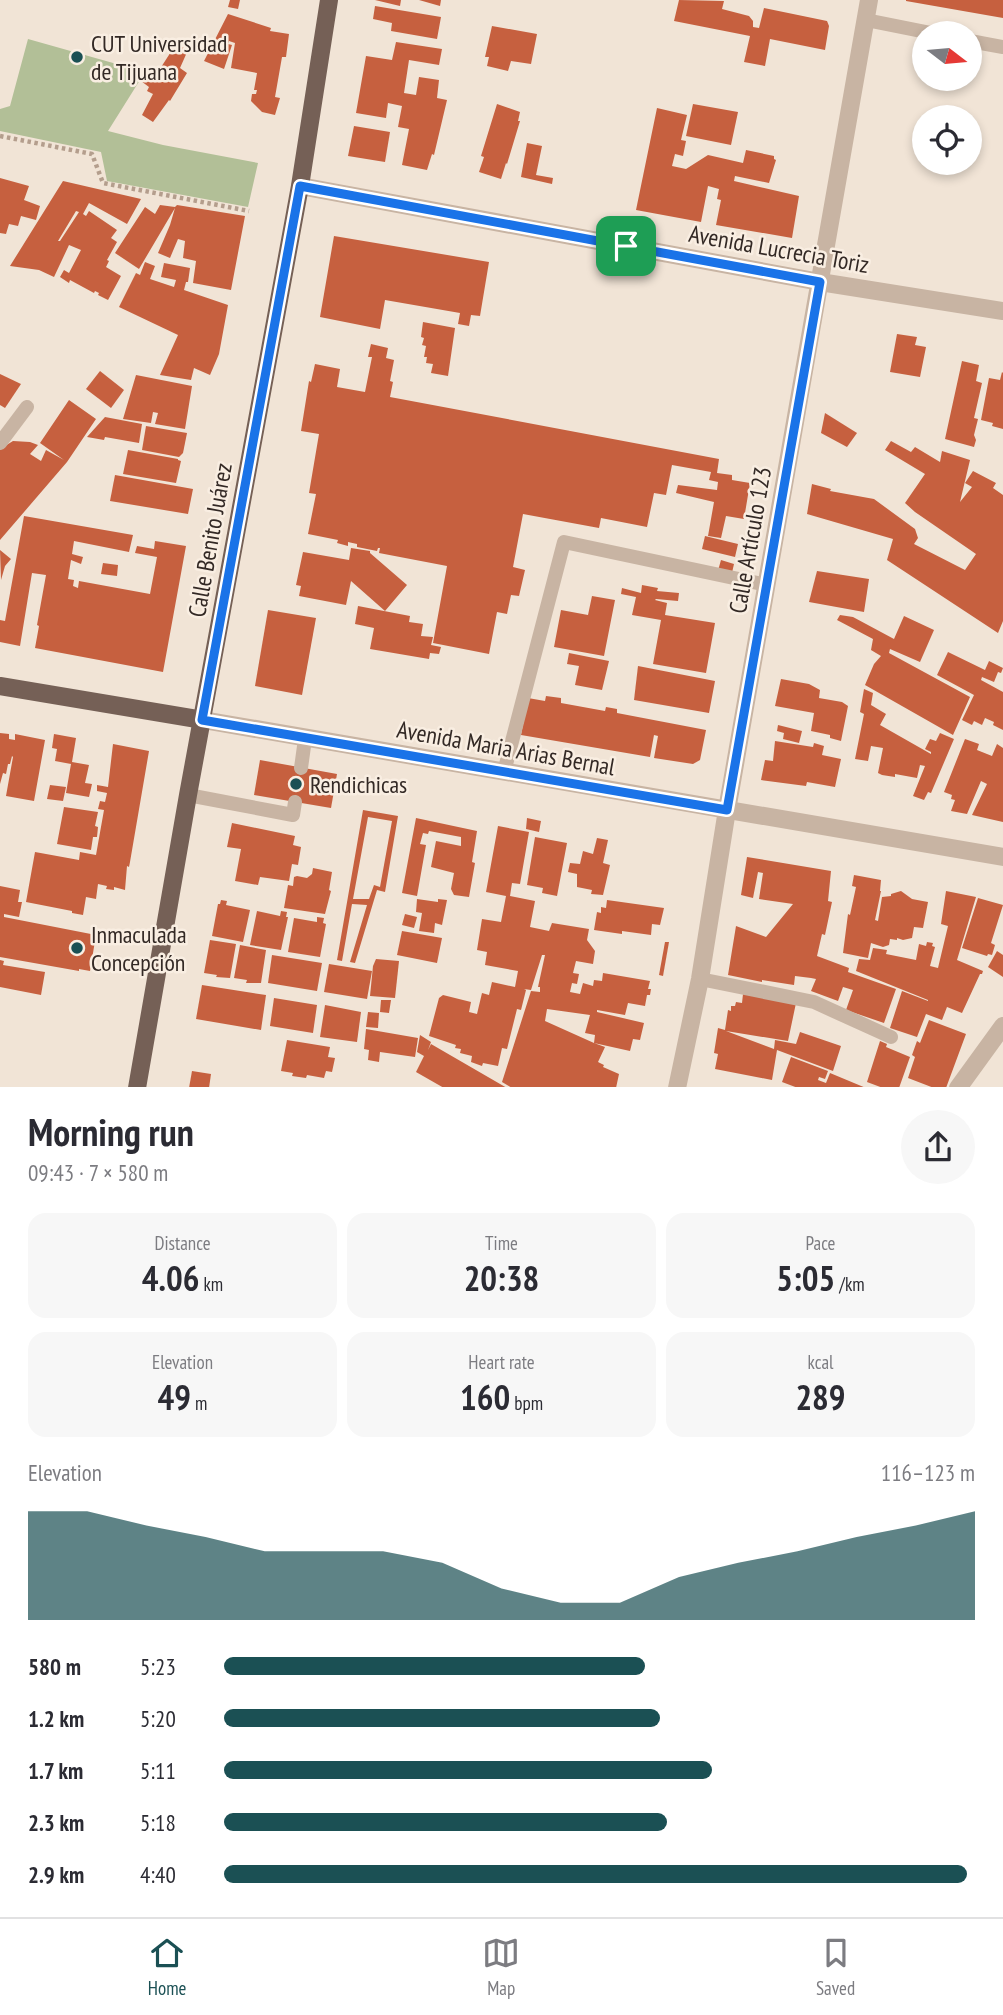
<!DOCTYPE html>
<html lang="en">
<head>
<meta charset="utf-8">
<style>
	:root { --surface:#fff; --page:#f7f7f7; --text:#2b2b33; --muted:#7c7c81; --line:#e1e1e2; --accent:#1b5054 }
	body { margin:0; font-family:"PT Sans Narrow",sans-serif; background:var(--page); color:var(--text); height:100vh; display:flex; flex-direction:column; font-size:26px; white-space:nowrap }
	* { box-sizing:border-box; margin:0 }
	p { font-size:23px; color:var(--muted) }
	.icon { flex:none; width:38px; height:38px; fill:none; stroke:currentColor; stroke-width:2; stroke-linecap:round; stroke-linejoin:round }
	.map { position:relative; height:1087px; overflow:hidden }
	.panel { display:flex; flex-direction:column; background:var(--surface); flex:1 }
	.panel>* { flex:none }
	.needle { width:46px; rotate:106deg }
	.fabs { position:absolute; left:912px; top:21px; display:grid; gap:14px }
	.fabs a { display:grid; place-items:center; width:70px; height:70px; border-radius:50%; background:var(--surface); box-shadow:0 4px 10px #0003; font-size:35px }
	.pin { position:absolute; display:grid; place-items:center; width:60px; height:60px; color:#fff; margin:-30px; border-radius:14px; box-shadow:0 4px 10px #0006 }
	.round { display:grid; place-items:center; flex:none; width:74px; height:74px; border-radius:37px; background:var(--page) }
	.headline { display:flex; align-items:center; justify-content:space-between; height:119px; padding:0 28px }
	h1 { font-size:38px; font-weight:600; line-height:52px }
	.stats { display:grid; grid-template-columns:repeat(3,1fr); gap:10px; height:119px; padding:7px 28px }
	.stats div { display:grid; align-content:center; border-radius:18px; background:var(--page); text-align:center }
	.stats b { font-size:35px; font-weight:600 }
	.stats small { font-size:19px; font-weight:400 }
	.stats p { font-size:19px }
	.chart { height:196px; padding:14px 28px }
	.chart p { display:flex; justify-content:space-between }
	.chart svg { width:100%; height:126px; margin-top:7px; fill:var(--accent); opacity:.7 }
	ul { padding:0 28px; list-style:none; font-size:23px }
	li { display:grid; grid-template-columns:112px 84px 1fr; align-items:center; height:52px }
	li i { height:18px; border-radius:9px; background:var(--accent) }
	.menu { display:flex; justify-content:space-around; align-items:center; height:98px; border-top:2px solid var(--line); background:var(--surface); font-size:19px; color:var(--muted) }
	.menu a { display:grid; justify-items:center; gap:4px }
	.menu .current { color:var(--accent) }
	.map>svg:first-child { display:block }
</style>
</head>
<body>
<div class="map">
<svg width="1003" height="1088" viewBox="0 0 1003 1088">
	<rect width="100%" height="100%" fill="#f1e4d6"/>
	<path fill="#b2bf97" d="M28,39l117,33 -37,59 55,14 95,18 -10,44 -141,-26 -6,-29 -101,-21v-22l10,-3z"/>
	<g fill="#c6603f" fill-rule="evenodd">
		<path d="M230,0h10l-2,9 -10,-2z"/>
		<path d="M375,0h26l-1,6z"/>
		<path d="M419,0h22l-1,6z"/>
		<path d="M679,0l45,1 -2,8 27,7 4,5v6l6,1 5,-20 63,13 2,5 -4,24 -55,-11 -5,27 -21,-4 6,-26 -76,-15z"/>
		<path d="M906,0h97v18l-97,-17z"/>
		<path d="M375,6l66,11 -4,22 -46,-8 1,-8 -19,-4z"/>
		<path d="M228,14l43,14 -1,3 19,3 -3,23h-4l-7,40 5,1 -5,17 -13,-3 -11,-11 1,-7h4l1,-4h-3l3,-17 -26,-5 4,-25 -6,-2 -1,3 4,1 -8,24 -20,-8z"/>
		<path d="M492,26l45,8 -6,30 -20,-3 -3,10 -21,-5 2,-9h-4z"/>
		<path d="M396,42l46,7 -3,16 -30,-5 -5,33 12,2 3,-18 20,3 -2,18 10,2 -13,55 -2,-1 -5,16 -25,-5 7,-36 -11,-2 4,-21 -14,-3 -2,15 -30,-5 10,-57 26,4z"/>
		<path d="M176,44l12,6 -8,18 7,5 -17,28 -1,-1 -16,22 -11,-7 11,-21 -6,-3 2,-4 -8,-6 8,-10 7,4z"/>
		<path d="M497,104l23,8 -2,9h2l-13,43 -1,-1 -5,16 -22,-7 5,-15 -3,-1z"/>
		<path d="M693,104l45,8 -7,33 -45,-9z"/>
		<path d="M657,108l30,7 -6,25 5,1 -3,15 -8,-2 -3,12 14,3 22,-14 35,8 3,-13 28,6v3l2,1 -7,23 -34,-7 -1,5 65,15 -7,42 -76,-13 5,-25 -4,-1 2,-10 -11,-3 -7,36 -65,-12z"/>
		<path d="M354,126l36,6 -5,30 -37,-6z"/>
		<path d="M527,143l15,3 -6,29 17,3 -1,6 -31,-7z"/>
		<path d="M0,178l29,8 -5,14 16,6 -4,14 -15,-4 -3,10 -9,-2 -3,10 -6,-1z"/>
		<path d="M63,181l78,18 -14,25 -38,-21 -6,11 3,2 3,-5 28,19 -6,8 6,4 -10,18 2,1 -3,6 15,9 -13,24 -10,-5 1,-2 -4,-2 -1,2 -24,-13 -1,3 -9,-6 4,-7 5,3 12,-23 -12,-5 -15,32 -15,-7 -29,-4zM76,211l3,1 -19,29h-2z"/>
		<path d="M160,205l15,2 2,-2 68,11 -14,74 -38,-7 3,-22 -13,-3 2,-17 -7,-2 -8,19 -12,-5 12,-28 5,-17 -36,61 -24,-16 30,-46 10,7z"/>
		<path d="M334,236l155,26 -9,54 -9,-1 -2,11 -11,-2 2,-11 -75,-13 -5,29 -60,-12z"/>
		<path d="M145,262l10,4 -5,13 24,8 2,-7 -15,-3 3,-14 26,5 -2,14h-2l-2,8 44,15 -9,49 -9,21 -16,-7 -3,12 -31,-5 18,-40 -59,-28 17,-34 4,2z"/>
		<path d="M423,322l32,6 -7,48 -17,-3 2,-9 -7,-1 1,-6h-3l2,-11 -4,-1 2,-7 -3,-1z"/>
		<path d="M897,334l20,3 -2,8 11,2 -6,30 -30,-5z"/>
		<path d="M371,344l17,4 -2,10 8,2 -4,21 3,1 -3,15 329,62 -2,14 15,2v5l18,3 -6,36 -18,-3 -5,22 -13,-2 6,-34 -38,-9 2,-8 39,5 1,-8 -9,-2 2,-8 -39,-7 -6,30 -12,-2 -7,34 -46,-9 -2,10 -76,-14 -10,53 12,3 -6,26 -8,-1 -4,19 -10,-2 -8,42 -56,-11 14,-77 -68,-13 1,-5h-2l-1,3 -20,-4v-3l-9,-2v4l-11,-3 1,-3 -30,-6 8,-40 -7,-1 10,-59 -18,-3 8,-50 2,1 4,-18 25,5 -3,18 28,5 7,-35h-4z"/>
		<path d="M962,361l17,4 -3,16 6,2 -8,35 4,1 -4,16 2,5 -2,7 -29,-8z"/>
		<path d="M100,371l24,19 -13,18 -25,-19z"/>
		<path d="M1002,372l1,1v56l-11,-3 1,-3 -12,-3 8,-42 11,2z"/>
		<path d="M0,374l21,10 -16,24 -5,-3z"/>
		<path d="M136,375l56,11 -7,43 -30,-5 3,-11 -5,-1 -2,11 -28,-4z"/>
		<path d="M69,400l27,19 -29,43 -67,78v-91l13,-8 17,1 8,3 -8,9 11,7 5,-11 18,10 -24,-17z"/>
		<path d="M825,413l32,20 -10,14 -26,-14z"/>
		<path d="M105,417l37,7 -3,19 -34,-6 -1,3 -17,-3z"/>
		<path d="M146,426l41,7 -4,20 -4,4 -37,-7z"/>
		<path d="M891,441l20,11 4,-5 25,15 2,-11 28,9 -10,42 12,-15 -7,-4 8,-12 23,12 -3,5 10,7v126l-5,12 -111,-73 6,-21 -86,-25 5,-30 19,5 -1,2 44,8 41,30 3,9 -4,6 51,26 11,-16 -61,-42 -10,-9 20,-29 -40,-24z"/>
		<path d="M128,450l50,9v1l3,1 -5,22 -53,-9z"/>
		<path d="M115,475l78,14 -5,25 -78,-13z"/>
		<path d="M24,516l109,19 -4,17 -55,-11 -2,13 11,3 -2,7 -10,-4 -3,19 6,1 -1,6 5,2 1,-7 71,13 7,-37 -22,-4 2,-7 17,3 1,-8 31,5 -23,126 -128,-24 4,-22 -2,-1 9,-50 -14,-2 -12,73 -20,-4v-22l5,1z"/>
		<path d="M705,536l33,8 -3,13 -33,-8z"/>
		<path d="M351,548l19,3v2l37,32 -22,26 -34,-30 -5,24 -47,-9 2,-10 -5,-1 7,-33 46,8z"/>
		<path d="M0,550l11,9 -6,7 -4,14z"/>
		<path d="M721,560l13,4 -3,13 -14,-3z"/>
		<path d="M103,563l15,2 -1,11 -16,-2z"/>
		<path d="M817,571l52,8 -5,33 -55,-10z"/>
		<path d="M642,585l16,3 -1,3 22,2 -1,8 -22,-2 -1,1 12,3 -2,12 50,8 -9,50 -53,-9 8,-44 -29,-5 4,-18 -15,-3 1,-6 19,5z"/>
		<path d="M592,596l23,4 -11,56 -50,-9 7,-37 27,5z"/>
		<path d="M358,606l52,10 -1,6 14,2 -2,12 12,1 -2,8 10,2 -2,7 -9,-1 -1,6 -59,-10 4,-21 -19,-4z"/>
		<path d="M268,610l48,8 -14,77 -47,-9z"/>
		<path d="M840,615l13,2 41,22 10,-23 30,14 -14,32 -30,-13 -1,4 81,44 -17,38 -88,-50 9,-21 7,-8 -10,-6 2,-11 -36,-19z"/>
		<path d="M948,652l37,18 4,-9 14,7 -2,5 -3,-1 -4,10 -12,-5 -1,3 22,12v38l-10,-5 1,-3 -9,-4 -3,7 -8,-4 -2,4 -10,-5 12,-25 -37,-20z"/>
		<path d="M569,653l40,8 -7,29 -27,-5 4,-19 -12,-2z"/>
		<path d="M638,666l77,15 -6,32 -75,-13z"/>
		<path d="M781,679l28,5 11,6 -1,8 23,4 6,4 -7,35 -11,-3v-3l-19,-4 3,-18 -39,-7z"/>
		<path d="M864,689l9,4 -2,12 15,9 -6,11 51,29v-2l-6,-3 5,-10 6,2 4,-8 14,6 -23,54 -3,-1 -4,8 -11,-4 12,-30 -5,-1 -3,13 -22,-4v3l-13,-2 -4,-2 5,-25 -12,-2 -3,15 -13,-2 9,-45 -4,-2z"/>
		<path d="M546,696l15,2v5l44,8 1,-4 11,2v4l89,17 -6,30 -7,4 -39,-6 4,-22 -4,-1 -4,22 -129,-22 7,-37 17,3z"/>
		<path d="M778,725l24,6 -3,12 -16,-4 1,-6 -7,-2z"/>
		<path d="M0,733l9,1v5l6,1v-6l30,6 -11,61 -28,-5 7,-39 -1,-1 -2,8h-2l-2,10 -3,-1 -3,11z"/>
		<path d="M54,734l22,4 -4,24 17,3 -4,18 7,1 -3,13 -23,-4 5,-29 -16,-3 2,-12 -5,-1z"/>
		<path d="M965,739l14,5 -2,6 15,6 5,-12 6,4v74l-31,-7 15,-31 -6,-3 -14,33 -16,-3 4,-11 -4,-1 1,-4 -8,-3z"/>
		<path d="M775,741l38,6 1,-4 10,3 -2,9 19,4 -6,28 -28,-5 -1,4 -45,-6 4,-20 8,1z"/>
		<path d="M113,744l36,7 -19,111 -1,5 -2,-1 -2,24 -11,-3v3l-8,-1 1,-3 -9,-2 -2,15 -10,-2 -3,18 -11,-2v-2l-46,-9 9,-50 44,8 1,-8 16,3 8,-45 -6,-1 2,-8 5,1 2,-9 -10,-2v-6l11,2z"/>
		<path d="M260,760l77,14 -6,34 -77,-13z"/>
		<path d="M50,785l16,2 -3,14 -16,-2z"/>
		<path d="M64,807l34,5 -3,14 3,1 -1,10h-4l-2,13 -34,-6z"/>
		<path d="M363,810l35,6 -13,76 -8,-2 -22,73 -5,-1 17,-57 -15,-1 -10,57 -5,-1zM368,817l24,4 -12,66 -6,-2 -5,14h-16z"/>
		<path d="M416,818l61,13 -5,31 3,1 -6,34 -15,-2 -3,-6 3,-16 -23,-6 5,-26 25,5v-9l-32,-6 -1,3 -5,-1 -3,11 6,1 -9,51 -15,-3z"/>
		<path d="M527,818l14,3 -2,11 -13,-3z"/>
		<path d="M232,823l63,13 -2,9 8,2 -3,18 -6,-1 -3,17 -29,-4 -2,8 -23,-4 6,-32 -14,-2z"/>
		<path d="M498,826l31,6 -9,52 -8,-1 -2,13 25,5 -5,26 19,4 3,-8 37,6 -2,11 8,11 -2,13 -17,-3 -3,12 6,1 -2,10 -5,-1 -2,9 10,2 3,-11 10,3 1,-6 8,1 1,-8 47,8 -2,8h3l-1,6h-3l-2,11 -17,-3 -3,12 -28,-5v2l47,11 -4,17 -7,-1 -3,12 -36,-8 11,4 -7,15 6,3 -1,2 16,7 -3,14h-104l-10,-6 29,-91 9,1v-5h-2l7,-32h-3l-11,35 -7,-1 2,1 -5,20 -4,-1 -10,40 -5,-1 -4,18 -15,-3 -1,3 -11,-4 1,-6 -12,-3 1,-4 -6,-1 1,-3 -27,-9 10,-38 4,-3 28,7 -2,10 8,2 5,-21 7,2 3,-13 23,5 3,-16 -33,-6 2,-13 -10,-2 5,-31 19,3 5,-26 -20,-4zM547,1009l43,6 -5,18 10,2 -1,8 -49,-22z"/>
		<path d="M535,837l32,6 -10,53 -15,-3 1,-5 -16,-3z"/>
		<path d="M597,838l11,2 -5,23 7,2 -7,30 -12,-1 1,-4 -15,-3v-13l-9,-2 2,-9 10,1 3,-13 10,3z"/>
		<path d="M747,857l84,14 -3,30 4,1 -7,33 -3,-1 -5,22 32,12 -1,4 48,17 -12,34 -38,-13 7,-20 -10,-3 -5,14 -27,-10 5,-12 -5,-1 -16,-2 -1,9 -32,-5v2l-34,-7 8,-49 30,11 27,-33 -34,-5 4,-26 -5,-1 -5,26 -12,-3z"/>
		<path d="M313,868l19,4 -3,18 2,1 -6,23 -41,-6 4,-23 5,1 1,-9 3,-1 10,2 5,-4z"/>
		<path d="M854,875l27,5 -1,11h1l-6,29 3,1 4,-24 9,-1v-2l10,-3 11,8 16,3 -5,26 -9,-1 -2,11 -9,2 -6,-2v2l-7,-1 -1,6 -6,2 -12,-4 -3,15 -25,-5 5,-39 2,1 6,-28 -4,-1z"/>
		<path d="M0,886l20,4 -2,12h4l-3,15 -15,-3v3l92,18 -6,36 -11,-2v2l-79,-14z"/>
		<path d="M946,891l30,6 -19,63 26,11 -1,3h-2l-18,39 -15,-6 -5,13 -16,-6 -9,23 -27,-9 12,-37 26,10v-1l-72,-29 3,-12 11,1 3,-12 14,2 -1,4 30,6 3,-16 7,2 1,-4 6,1 -1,3 3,1 -5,19 8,2 10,-42 -7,-2z"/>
		<path d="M978,898l25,7 -12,38 4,2 -3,10 -4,-1 -1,2 -25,-8z"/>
		<path d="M417,899l21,3v-3l9,1 -5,25 -7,-2 -1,10 -15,-2 3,-18 -6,-1z"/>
		<path d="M221,900l6,1 -1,4 24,5 -7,32 -31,-6 6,-32h2z"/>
		<path d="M607,900l57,8 -4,17 -8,-1 -1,11 -29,-4v3l-28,-4 3,-18 4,1v-6l5,1z"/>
		<path d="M257,911l23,5 1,-5 6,1 -1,5h2l-7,33 -31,-5z"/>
		<path d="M405,914l12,3 -3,11 -12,-3z"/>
		<path d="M317,917l7,1 -1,5 3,1 -6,33 -32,-5 6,-34 23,4z"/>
		<path d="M402,931l40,7 -5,25 -40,-8z"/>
		<path d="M210,940l26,4 -6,34 -14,-1 1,-2 -13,-2z"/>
		<path d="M665,942h4l-6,34 -4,-1z"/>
		<path d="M240,945l26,5 -5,33h-15l1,-3 -13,-2z"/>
		<path d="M997,951l6,4v22l-15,-10z"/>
		<path d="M272,955l50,8 -5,28 -49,-8z"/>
		<path d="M376,959l23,2 -4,37 -25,-2 3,-30z"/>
		<path d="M0,960l4,1 -1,4 42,7 -4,23 -41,-8z"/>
		<path d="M329,964l43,7 -5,28 -43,-7z"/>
		<path d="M202,985l64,10 -5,35 -65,-11z"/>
		<path d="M743,994l53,9 -8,38 -62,-10 48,18 1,-9 21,4 4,-12 41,14 -8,25 -56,-21 -5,30 -57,-11 3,-15 -4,-1 4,-25 7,2 3,-20 3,1v-5h4l1,-4 6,1z"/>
		<path d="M274,998l43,7 -4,28 -43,-7z"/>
		<path d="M381,1000h10l-2,13 -9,-1z"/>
		<path d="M325,1005l36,7 -4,30 -37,-5z"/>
		<path d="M368,1012l11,1 -1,15 -12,-1z"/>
		<path d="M929,1020l37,14 -20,54h-12l-26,-10 7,-21 -3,-2 5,-14 3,2z"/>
		<path d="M366,1029l52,9 -3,19 -35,-5 -1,10 -11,-2 1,-10 -5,-1z"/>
		<path d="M420,1035l11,7 -3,8 3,-6 76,44h-63l-28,-16 8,-16 -7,-4z"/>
		<path d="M287,1040l43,7 -2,10 7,1 -3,14 -6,-1 -2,7 -17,-3 -1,3 -14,-2 1,-3 -12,-2z"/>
		<path d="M880,1041l7,3 -1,3 24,10 -11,31h-16l-16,-6z"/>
		<path d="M791,1057l37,14 -3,8 -6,-2 -1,3 8,3 4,-10 36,15h-68l-16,-6z"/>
		<path d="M192,1071l19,3 -2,14h-20z"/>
	</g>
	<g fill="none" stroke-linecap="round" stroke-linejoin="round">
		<path stroke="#b49e8d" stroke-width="4.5" stroke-dasharray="3.5 3.5" stroke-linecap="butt" d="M0,136l92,18 11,29 146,28"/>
		<g stroke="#c8b4a3" stroke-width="14">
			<path d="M866,20l65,13"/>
			<path d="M970,41l33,6"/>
			<path d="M0,443l27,-36"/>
			<path d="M301,768l4,-29"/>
			<path d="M504,772l60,-230 203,43"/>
			<path d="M188,795l105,20 2,-13"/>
			<path d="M700,979l114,23 77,35"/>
		</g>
		<path stroke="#c8b4a3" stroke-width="18" d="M958,1088l45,-62"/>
		<g stroke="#c8b4a3" stroke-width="18">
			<path d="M300,186l520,96 183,29"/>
			<path d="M203,720l800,137"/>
			<path d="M677,1088l23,-109 27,-169 142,-810"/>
		</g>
		<g stroke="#756056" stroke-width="18">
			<path d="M0,686l203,34"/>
			<path d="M137,1088l51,-293 112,-609 29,-186"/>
		</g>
	</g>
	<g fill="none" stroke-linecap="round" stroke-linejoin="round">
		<g stroke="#fff" stroke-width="14">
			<path id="route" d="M300,186l520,96 -93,528 -525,-90z"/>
		</g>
		<use href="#route" stroke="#1a73e8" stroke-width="9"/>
	</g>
	<g fill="#1b5054" stroke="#f9eee2" stroke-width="2.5">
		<circle cx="77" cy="57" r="7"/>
		<circle cx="296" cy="784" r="7"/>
		<circle cx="77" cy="948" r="7"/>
	</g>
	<g text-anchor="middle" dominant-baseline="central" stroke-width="5" stroke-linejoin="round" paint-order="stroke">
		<g font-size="24" fill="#332925" stroke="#f9eee2" text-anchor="start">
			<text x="91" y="43">CUT Universidad<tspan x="91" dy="28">de Tijuana</tspan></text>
			<text x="310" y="784">Rendichicas</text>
			<text x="91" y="934">Inmaculada<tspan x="91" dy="28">Concepción</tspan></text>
		</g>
		<g font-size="24" fill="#332925" stroke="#f9eee2">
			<text transform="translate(779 249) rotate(10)">Avenida Lucrecia Toriz</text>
			<text transform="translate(210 540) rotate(-80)">Calle Benito Juárez</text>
			<text transform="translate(750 540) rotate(-80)">Calle Artículo 123</text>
			<text transform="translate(506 748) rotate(10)">Avenida Maria Arias Bernal</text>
		</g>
	</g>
</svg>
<div class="fabs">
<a><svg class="needle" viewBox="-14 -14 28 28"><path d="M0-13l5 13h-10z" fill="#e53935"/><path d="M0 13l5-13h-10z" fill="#7c7c81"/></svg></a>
<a><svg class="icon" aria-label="locate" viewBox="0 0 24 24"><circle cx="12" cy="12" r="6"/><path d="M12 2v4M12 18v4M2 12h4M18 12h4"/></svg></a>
</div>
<div class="pin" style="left:626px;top:246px;background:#1e9e55"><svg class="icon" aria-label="arrive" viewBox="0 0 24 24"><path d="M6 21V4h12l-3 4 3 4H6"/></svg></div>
</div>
<section class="panel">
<div class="headline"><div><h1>Morning run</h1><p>09:43 · 7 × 580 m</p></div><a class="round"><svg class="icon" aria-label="share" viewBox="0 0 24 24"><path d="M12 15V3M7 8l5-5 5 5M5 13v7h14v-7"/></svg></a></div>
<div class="stats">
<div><p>Distance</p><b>4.06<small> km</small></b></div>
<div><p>Time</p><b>20:38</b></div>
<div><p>Pace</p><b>5:05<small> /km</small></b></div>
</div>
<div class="stats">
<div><p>Elevation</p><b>49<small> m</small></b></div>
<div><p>Heart rate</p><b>160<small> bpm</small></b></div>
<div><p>kcal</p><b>289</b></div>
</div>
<div class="chart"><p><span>Elevation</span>116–123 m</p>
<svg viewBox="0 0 160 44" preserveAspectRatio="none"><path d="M0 44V6L10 6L20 11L30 15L40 20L50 20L60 20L70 24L80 33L90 38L100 38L110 29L120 24L130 20L140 15L150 11L160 6V44z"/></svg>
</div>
<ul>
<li><b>580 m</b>5:23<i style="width:56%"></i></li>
<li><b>1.2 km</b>5:20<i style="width:58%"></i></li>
<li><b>1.7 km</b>5:11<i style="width:65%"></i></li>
<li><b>2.3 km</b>5:18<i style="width:59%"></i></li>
<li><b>2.9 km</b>4:40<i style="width:99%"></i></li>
</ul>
</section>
<nav class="menu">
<a class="current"><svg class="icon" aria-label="home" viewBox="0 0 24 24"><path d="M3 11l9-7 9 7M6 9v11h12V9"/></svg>Home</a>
<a><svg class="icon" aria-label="map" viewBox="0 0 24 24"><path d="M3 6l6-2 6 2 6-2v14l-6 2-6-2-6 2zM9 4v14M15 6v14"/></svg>Map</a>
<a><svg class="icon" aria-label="saved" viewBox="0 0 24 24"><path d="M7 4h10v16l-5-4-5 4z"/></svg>Saved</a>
</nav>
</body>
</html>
